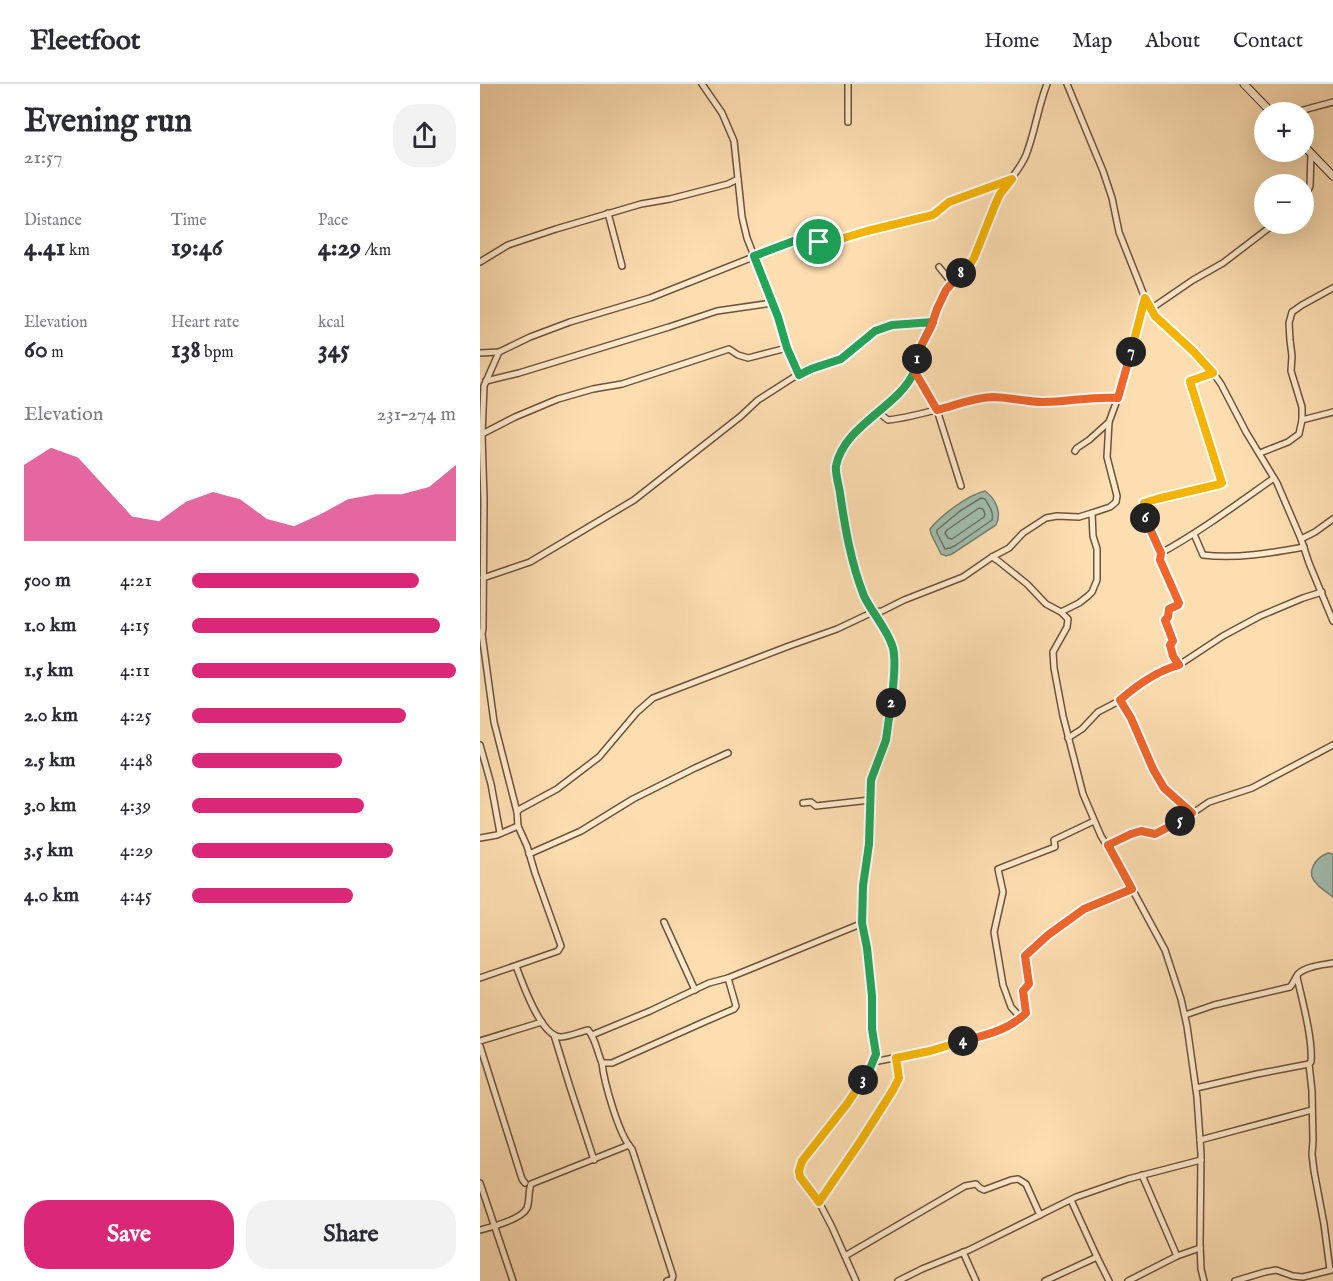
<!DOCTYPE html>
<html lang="en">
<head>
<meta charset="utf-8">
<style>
	:root { --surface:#fff; --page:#f2f2f3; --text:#2b2b33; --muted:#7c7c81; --line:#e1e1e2; --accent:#db2777 }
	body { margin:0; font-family:"IM FELL English",serif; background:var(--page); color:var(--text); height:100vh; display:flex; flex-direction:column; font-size:22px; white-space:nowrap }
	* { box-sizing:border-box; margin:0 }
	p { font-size:20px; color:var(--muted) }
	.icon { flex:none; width:33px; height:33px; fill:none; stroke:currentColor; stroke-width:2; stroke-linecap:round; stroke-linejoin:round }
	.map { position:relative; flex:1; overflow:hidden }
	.panel { display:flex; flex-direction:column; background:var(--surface); width:480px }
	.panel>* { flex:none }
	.buttons { position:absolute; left:774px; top:18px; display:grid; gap:12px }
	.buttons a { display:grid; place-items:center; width:60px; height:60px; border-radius:50%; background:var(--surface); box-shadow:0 6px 24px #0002; font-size:30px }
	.pin { position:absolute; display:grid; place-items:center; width:51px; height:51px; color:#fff; margin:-26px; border:3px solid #fff; border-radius:50%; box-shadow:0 2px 6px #0007 }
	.km { position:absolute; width:30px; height:30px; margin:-15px; border-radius:50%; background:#222; color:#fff; font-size:16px; line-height:30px; text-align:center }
	.round { display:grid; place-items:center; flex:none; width:63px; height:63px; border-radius:24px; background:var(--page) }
	.summary { display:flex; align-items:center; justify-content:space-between; height:102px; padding:0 24px }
	h1 { font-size:33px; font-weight:700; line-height:45px }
	.figures { display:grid; grid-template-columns:repeat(3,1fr); gap:9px; height:102px; padding:6px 24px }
	.figures div { display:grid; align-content:center }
	.figures b { font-size:26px; font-weight:700 }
	.figures small { font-size:16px; font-weight:400 }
	.figures p { font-size:16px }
	.chart { height:168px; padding:12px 24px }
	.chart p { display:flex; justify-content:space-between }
	.chart svg { width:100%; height:108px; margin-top:6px; fill:var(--accent); opacity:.7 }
	.primary-button { display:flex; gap:12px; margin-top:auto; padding:12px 24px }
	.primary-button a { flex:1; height:69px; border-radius:24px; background:var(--accent); color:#fff; font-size:24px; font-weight:700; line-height:69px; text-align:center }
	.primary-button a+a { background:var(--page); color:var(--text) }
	ul { padding:0 24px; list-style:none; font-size:20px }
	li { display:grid; grid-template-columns:96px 72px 1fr; align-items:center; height:45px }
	li i { height:15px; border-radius:8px; background:var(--accent) }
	header { display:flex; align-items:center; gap:36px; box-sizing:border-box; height:84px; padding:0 30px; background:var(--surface); border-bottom:2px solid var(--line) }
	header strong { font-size:28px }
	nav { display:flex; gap:33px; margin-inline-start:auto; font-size:21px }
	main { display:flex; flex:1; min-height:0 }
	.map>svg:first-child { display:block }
</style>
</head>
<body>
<header>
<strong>Fleetfoot</strong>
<nav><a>Home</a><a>Map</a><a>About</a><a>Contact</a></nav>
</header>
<main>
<section class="panel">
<div class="summary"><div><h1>Evening run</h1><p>21:57</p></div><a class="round"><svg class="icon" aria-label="share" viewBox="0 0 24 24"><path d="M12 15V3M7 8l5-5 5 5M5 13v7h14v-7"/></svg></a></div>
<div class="figures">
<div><p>Distance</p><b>4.41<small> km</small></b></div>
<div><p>Time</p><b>19:46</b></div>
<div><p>Pace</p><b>4:29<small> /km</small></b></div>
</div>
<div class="figures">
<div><p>Elevation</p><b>60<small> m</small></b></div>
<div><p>Heart rate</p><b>138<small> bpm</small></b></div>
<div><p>kcal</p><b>345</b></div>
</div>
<div class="chart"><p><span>Elevation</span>231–274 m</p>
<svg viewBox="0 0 160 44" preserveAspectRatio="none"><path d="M0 44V13L10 6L20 10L30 22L40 34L50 36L60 28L70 24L80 27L90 35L100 38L110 33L120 27L130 25L140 25L150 22L160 13V44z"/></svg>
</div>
<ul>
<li><b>500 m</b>4:21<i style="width:86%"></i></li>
<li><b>1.0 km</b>4:15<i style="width:94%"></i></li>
<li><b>1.5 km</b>4:11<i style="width:100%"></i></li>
<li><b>2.0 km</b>4:25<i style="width:81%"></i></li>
<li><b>2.5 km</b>4:48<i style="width:57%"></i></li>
<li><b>3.0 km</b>4:39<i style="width:65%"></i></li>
<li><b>3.5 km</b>4:29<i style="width:76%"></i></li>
<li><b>4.0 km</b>4:45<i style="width:61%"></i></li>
</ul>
<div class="primary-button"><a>Save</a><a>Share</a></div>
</section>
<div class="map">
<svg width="853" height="1197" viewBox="0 0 853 1197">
	<rect width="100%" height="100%" fill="#fddeb1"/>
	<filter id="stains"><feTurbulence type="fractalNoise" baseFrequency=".00333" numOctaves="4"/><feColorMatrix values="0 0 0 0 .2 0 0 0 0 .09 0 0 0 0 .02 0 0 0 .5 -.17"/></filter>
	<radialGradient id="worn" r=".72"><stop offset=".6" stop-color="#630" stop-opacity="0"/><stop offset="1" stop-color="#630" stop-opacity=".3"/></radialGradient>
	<g fill="#9fbcac" stroke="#797f70" stroke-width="1.5">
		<path d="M505,407c11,8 17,22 11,34l-44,29 -6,2 -5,-2 -10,-20 -1,-5c11,-14 38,-34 55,-38z"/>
		<path d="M848,769l5,1v43c-5,-4 -12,-8 -16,-13 -12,-11 -2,-26 11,-31z"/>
	</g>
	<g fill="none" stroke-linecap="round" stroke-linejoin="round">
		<g stroke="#6f7062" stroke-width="1.5">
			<path d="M501,414l4,1c4,7 9,13 7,21l-36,25 -6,3 -5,1 -8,-16v-3l23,-19z"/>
			<path d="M499,424l4,1 2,5 -1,3 -32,22 -4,-1 -3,-5 2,-3z"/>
		</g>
		<g stroke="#6e523e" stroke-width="8">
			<g id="minor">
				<path d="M222,0l20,29 12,28 8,76 5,21 31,79 9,31 12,27"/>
				<path d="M368,0v38"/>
				<path d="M587,0l36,87 9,27 7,34 26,66 10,18 39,36 17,18 10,14 25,48 31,51 24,56 8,24 24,58"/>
				<path d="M816,28l37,-10"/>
				<path d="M824,116l6,-14 1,-33"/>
				<path d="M128,129l14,53"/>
				<path d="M0,178l28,-17 48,-16 85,-25 29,-5 58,-15 10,-5"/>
				<path d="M459,183l13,16"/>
				<path d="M670,223l5,-1 38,-26 30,-17 51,-39"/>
				<path d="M19,268l-15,34 -2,48 2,65 -1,129 -1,6 12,88 23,90"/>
				<path d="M0,269l19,-1 31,-15 40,-15 80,-24 151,-60 6,-2 12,6 16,-1 32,-10 58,-14 8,-2 16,-13 61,-23"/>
				<path d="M435,288l22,38 24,76"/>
				<path d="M6,297l33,-8 150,-46 48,-16 55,-8"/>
				<path d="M400,326l3,6 5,4c18,-2 37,-7 55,-12 9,-2 17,-6 26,-8 26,-7 49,2 74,2 25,-1 50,-6 75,-4"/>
				<path d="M822,336l31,-8"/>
				<path d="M2,350l33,-17 43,-18 35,-10 29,-5 107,-35 9,6 10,3 39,-10"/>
				<path d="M595,367l2,-3 12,-8 20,-18"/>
				<path d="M780,369l28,-11 11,-8 3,-14v-13l-11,-36 1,-15 -2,-16 -1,-17 3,-11 10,-7 31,-17"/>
				<path d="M714,450l9,21c34,4 68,-2 101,-8"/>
				<path d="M821,455l14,-7 18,-13"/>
				<path d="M681,469l-16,-36 -1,-14 13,-4 63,-14 3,-2 -33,-101v-1l23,-8"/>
				<path d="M512,473l5,3 30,24 19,20 15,8 7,7 -1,8 -14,25 1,16 9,48 20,78 18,42 23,38 41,76 16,49 6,27 10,71 4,57 -1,89 1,26 3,12"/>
				<path d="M3,494l47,-16 104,-62 107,-84 17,-16 36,-23 17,-8 30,-10 34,-28 17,-6 41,-3"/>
				<path d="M581,528l18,-9 9,-7 4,-4 5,-12v-31l-4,-13 -1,-23 18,-6 6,-5 1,-6 -10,-39 2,-35 14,-38 22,-86"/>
				<path d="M699,581l-6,-9 -3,-11 3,-4 -8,-21 4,-3v-8l9,-4 1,-2 -19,-43 1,-7c40,-22 76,-49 113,-75"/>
				<path d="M641,616l10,18 22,51 11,19 28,25"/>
				<path d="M588,654l14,-9 16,-17 23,-12 9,-8 20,-13 20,-12 9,-2 44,-29 37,-20 43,-18 19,-6"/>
				<path d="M0,661l11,39 9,49"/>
				<path d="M323,719l8,-1 5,4 54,-6"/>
				<path d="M0,754l17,-3 21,-9 -1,-14 3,-3 37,-20 42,-32 38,-45 16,-14 136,-52 48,-17 36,-17 9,-1 22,-11 59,-23 29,-20 17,-9 14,-15 23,-15 11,-2 22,1 13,-4"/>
				<path d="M628,761l23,-11 10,-3 14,3 11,-5 15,-8 28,-19 43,-14 81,-43"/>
				<path d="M49,770l52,-23 52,-32 62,-31 33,-15"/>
				<path d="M184,838l31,68"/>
				<path d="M36,882c6,16 24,69 44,71 9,0 19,-5 28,-7 8,9 9,22 14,33h10l92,-41 30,-13 2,-3 -8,-28 135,-55"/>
				<path d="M817,893c5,23 16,62 14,85l-2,2 3,27 1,50 -1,13 2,17 10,53 6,46"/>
				<path d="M0,894l78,-27 3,-5 -26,-73 -8,-27 -9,-20"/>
				<path d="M705,931l29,-10 76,-18c4,-4 5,-9 8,-13 8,-8 25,-9 35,-11"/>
				<path d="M541,934l-10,-11 -8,-22 -9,-53 9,-40 -5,-23 57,-22 -1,-7 40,-19"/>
				<path d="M74,951l16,52 24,73"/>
				<path d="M112,951l58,-24 59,-28 19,-5"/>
				<path d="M0,957l62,-19"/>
				<path d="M0,962l42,133 3,4"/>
				<path d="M393,978l57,-11 75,-22 16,-11 6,-5 -4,-22 6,-7 -4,-28 23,-21 36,-26 48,-20"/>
				<path d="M122,979c2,19 17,73 30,86l41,127 -1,3 -5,2"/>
				<path d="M716,1004l61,-14 52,-10"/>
				<path d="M720,1056l112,-30"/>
				<path d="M662,1091l35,81"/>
				<path d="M0,1099l33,98"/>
				<path d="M591,1116l26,57"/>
				<path d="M339,1118l41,-60 33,-52 6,-12 -3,-20"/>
				<path d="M0,1146c12,-3 42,-11 47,-22 3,-8 1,-16 4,-24l98,-39"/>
				<path d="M483,1168l13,29"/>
				<path d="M365,1172l120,-70 11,-2 4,4 4,2 27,-10 7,-1 8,5 14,31"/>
				<path d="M376,1197l-24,-54 -13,-25 -19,-25 -1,-6 3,-10 45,-57 22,-33 8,-17 -5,-25v-33l-5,-48 -4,-25v-37l6,-42 2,-64 15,-40 7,-54v-36l-5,-13 -11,-18 -12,-22 -9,-25 -7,-27 -13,-78 7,-18 19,-24 28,-23 16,-16 9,-14 4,-22 12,-23 6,-18 9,-19 23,-25 4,-7c12,-20 15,-45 27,-64 8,-13 20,-24 26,-39 9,-23 12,-48 21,-71"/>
				<path d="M418,1197l24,-12 47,-19 107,-53 52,-18 73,-19"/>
				<path d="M565,1197l52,-24 12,24"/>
				<path d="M648,1197l49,-25 23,-8"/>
				<path d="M755,1197l30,-9 11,-2 17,6 10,1 28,-7"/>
			</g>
		</g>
		<g stroke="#3f2417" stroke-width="9">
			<g id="secondary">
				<path d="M764,0l27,28"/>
				<path d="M824,62l29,30"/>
			</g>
		</g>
		<use href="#minor" stroke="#feeacc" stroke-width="5"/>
		<use href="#secondary" stroke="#feeacc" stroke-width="7"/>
	</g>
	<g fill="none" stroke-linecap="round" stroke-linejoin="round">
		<g stroke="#fff" stroke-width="12">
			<path id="split-1" d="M339,158l-12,-6 -53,20 24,61 9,31 12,27 12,-6 30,-10 34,-28 17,-6 41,-3 -14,28 -2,9"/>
		</g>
		<g stroke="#fff" stroke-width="12">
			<path id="split-2" d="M411,619c2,-14 5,-42 2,-55 -5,-18 -21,-35 -29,-52 -13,-33 -19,-68 -24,-103 -1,-8 -5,-19 -4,-27 8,-41 63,-59 78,-94 2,-4 3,-9 3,-13"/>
		</g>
		<g stroke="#fff" stroke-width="12">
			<path id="split-3" d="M383,996l6,-9 7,-17 -4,-25v-33l-5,-48 -5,-25 1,-37 6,-42 2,-64 15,-40 5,-37"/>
		</g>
		<g stroke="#fff" stroke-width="12">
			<path id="split-4" d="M383,996l-16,24 -45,57 -3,10 1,6 19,25 41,-60 33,-52 6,-12 -3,-20 34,-7 33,-10"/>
		</g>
		<g stroke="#fff" stroke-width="12">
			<path id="split-5" d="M483,957c23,-6 46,-11 63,-28l-3,-22 6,-7 -4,-28 23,-21 36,-26 48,-20 -24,-44 23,-11 10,-3 14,3 25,-13"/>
		</g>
		<g stroke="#fff" stroke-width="12">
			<path id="split-6" d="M665,434l16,35 -1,7 19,43 -1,2 -9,4 -1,8 -3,3 8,21 -3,4 3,11 6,9c-22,6 -42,20 -59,35l11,18 22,51 11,19 28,25 -12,8"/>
		</g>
		<g stroke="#fff" stroke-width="12">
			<path id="split-7" d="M651,268l14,-54 10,18 39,36 19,21 -23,8v1l32,101 -2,1 -63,15 -13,4 1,15"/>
		</g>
		<g stroke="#fff" stroke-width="12">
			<path id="split-8" d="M481,189l-15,17 -9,19 -6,18 -12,23 -4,22 22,38c20,-5 35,-12 55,-13 17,0 34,5 51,5 25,0 50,-6 75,-4l13,-46"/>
		</g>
		<g stroke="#fff" stroke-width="12">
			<path id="split-9" d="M339,158l15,-1 33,-10 66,-16 16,-13 63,-23 -12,15 -5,11 -21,53 -5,8 -8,7"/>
		</g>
		<use href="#split-1" stroke="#22a559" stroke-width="8"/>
		<use href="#split-2" stroke="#22a559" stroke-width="8"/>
		<use href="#split-3" stroke="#22a559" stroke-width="8"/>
		<use href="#split-4" stroke="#f5b400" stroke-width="8"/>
		<use href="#split-5" stroke="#f0652b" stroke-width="8"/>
		<use href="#split-6" stroke="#f0652b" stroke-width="8"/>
		<use href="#split-7" stroke="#f5b400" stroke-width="8"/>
		<use href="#split-8" stroke="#f0652b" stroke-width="8"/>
		<use href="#split-9" stroke="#f5b400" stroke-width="8"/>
	</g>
	<rect width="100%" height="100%" filter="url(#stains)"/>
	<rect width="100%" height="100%" fill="url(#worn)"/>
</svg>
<div class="buttons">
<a>+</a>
<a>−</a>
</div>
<div class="pin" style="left:339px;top:158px;background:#1e9e55"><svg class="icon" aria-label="arrive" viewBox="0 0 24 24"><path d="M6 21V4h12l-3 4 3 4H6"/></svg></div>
<b class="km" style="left:437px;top:275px">1</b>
<b class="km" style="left:411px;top:619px">2</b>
<b class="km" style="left:383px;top:996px">3</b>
<b class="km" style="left:483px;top:957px">4</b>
<b class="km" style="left:700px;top:737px">5</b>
<b class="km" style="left:665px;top:434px">6</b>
<b class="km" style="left:651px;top:268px">7</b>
<b class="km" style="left:481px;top:189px">8</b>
</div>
</main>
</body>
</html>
